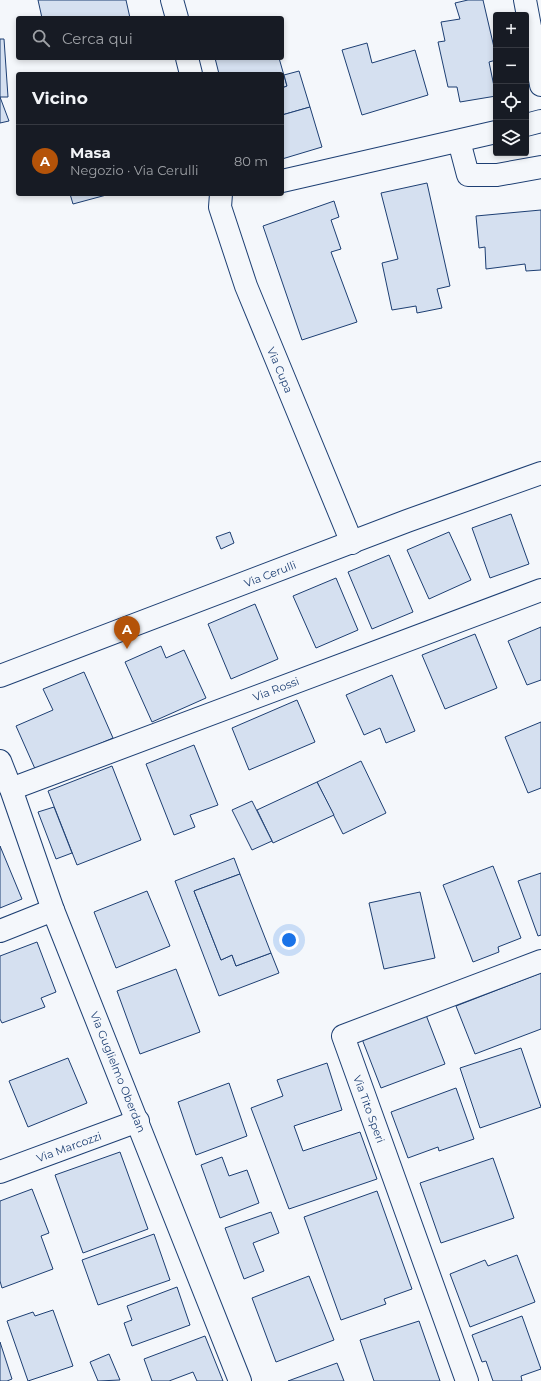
<!DOCTYPE html>
<html lang="it">
<head>
<meta charset="utf-8">
<style>
  body { margin:0; font-family:Montserrat,sans-serif; background:#242831; color:#f1f3f6 }
  .controls { position:absolute; right:12px; top:12px; display:grid; overflow:hidden; border-radius:4px; box-shadow:0 2px 6px #0003 }
  .controls button { width:36px; height:36px; display:grid; place-items:center; padding:0; border:0; border-bottom:1px solid #363941; background:#171b24; color:#f1f3f6; font:20px sans-serif }
  .you { position:absolute; left:289px; top:940px; width:14px; height:14px; margin:-10px; border:3px solid #fff; border-radius:50%; background:#1a73e8; box-shadow:0 0 0 6px #1a73e833 }
  .badge { display:grid; place-items:center; width:26px; height:26px; border-radius:50%; background:#b45309; color:#fff; font-size:13px; font-weight:700 }
  .pin { position:absolute; translate:-50% -33px; filter:drop-shadow(0 1px 2px #0008) }
  .pin::after { content:''; position:absolute; top:21px; width:14px; height:12px; background:inherit; clip-path:polygon(0 0,100% 0,50% 100%) }
  .list { margin:0; padding:0; list-style:none }
  h2 { display:flex; justify-content:space-between; align-items:center; height:52px; margin:0; padding:0 16px; font-size:17px }
  h2 small { font-size:13px; font-weight:400; color:#9ea1a6 }
  .list li { display:grid; grid-template-columns:26px 1fr auto; gap:12px; align-items:center; box-sizing:border-box; height:72px; padding:0 16px; border-top:1px solid #363941 }
  .list b { display:block; font-size:15px; white-space:nowrap }
  .list p { margin:0; font-size:13px; white-space:nowrap; color:#9ea1a6 }
  .list em { font-size:13px; font-style:normal; color:#9ea1a6 }
  .icon { flex:none; width:22px; height:22px; fill:none; stroke:currentColor; stroke-width:2; stroke-linecap:round; stroke-linejoin:round }
  .map { position:relative; flex:none; width:541px; height:1381px; overflow:hidden }
  .search { position:absolute; background:#171b24; box-shadow:0 2px 6px #0003; left:16px; top:16px; width:268px; height:44px; display:flex; align-items:center; gap:10px; box-sizing:border-box; padding:0 14px; border-radius:4px; color:#9ea1a6; font-size:15px }
  .panel { position:absolute; background:#171b24; box-shadow:0 2px 6px #0003; left:16px; top:72px; width:268px; height:124px; border-radius:4px }
  .map>svg:first-child { display:block }
  .building { fill:#d5e0f0; stroke:#1d3f73 }
  .lines { fill:none; stroke-linecap:round; stroke-linejoin:round }
  .minor-casing { stroke:#1d3f73; stroke-width:24 }
  .minor { stroke:#f4f7fb; stroke-width:22 }
  .labels { text-anchor:middle; dominant-baseline:central; stroke-width:3; stroke-linejoin:round; paint-order:stroke }
  .street-label { font-size:11px; fill:#1d3f73; stroke:#f4f7fb }
</style>
</head>
<body>
<div class="map">
<svg width="541" height="1381" viewBox="0 0 541 1381">
  <rect width="100%" height="100%" fill="#f4f7fb"/>
  <g class="building">
    <path d="M38 0H126L130 18H42Z"/>
    <path d="M468 0H483L496 56V60L489 62 496 96 460 102 457 87H448L438 42 445 41 441 22 460 19 455 3Z"/>
    <path d="M0 39H4L8 97H0L9 121 0 123Z"/>
    <path d="M367 43 372 63 415 50 428 95 362 115 342 50Z"/>
    <path d="M215 58H279L287 86 282 88V74H219Z"/>
    <path d="M299 71 310 107 282 115V88L287 86 284 75Z"/>
    <path d="M310 107 322 147 282 159V115Z"/>
    <path d="M427 183 450 286 437 289 442 308 417 313 416 306 392 310 382 263 398 259 381 193Z"/>
    <path d="M70 194H110L73 204Z"/>
    <path d="M334 201 339 217 331 220 341 249 331 252 357 322 302 340 263 226Z"/>
    <path d="M541 210V270L526 271 525 264 486 269 485 247 479 248 476 216Z"/>
    <path d="M511 514 529 564 490 578 472 528Z"/>
    <path d="M230 532 234 543 221 549 216 537Z"/>
    <path d="M449 532 471 580 429 599 407 550Z"/>
    <path d="M389 555 413 612 372 629 348 572Z"/>
    <path d="M336 578 358 630 316 648 293 596Z"/>
    <path d="M255 604 278 659 231 679 208 624Z"/>
    <path d="M541 627V680L527 685 508 641Z"/>
    <path d="M475 634 497 688 445 709 422 655Z"/>
    <path d="M161 646 166 658 184 650 206 698 152 722 125 662Z"/>
    <path d="M84 672 113 738 36 771 16 726 53 710 43 689Z"/>
    <path d="M392 675 415 731 386 743 380 728 364 735 346 695Z"/>
    <path d="M297 700 315 742 249 770 232 728Z"/>
    <path d="M541 722V788L528 793 505 737Z"/>
    <path d="M194 745 218 805 190 815 195 827 174 835 146 764Z"/>
    <path d="M361 761 386 813 343 834 317 782Z"/>
    <path d="M112 766 141 840 77 865 48 791Z"/>
    <path d="M317 782 334 815 273 843 257 810Z"/>
    <path d="M252 801 272 841 252 850 232 810Z"/>
    <path d="M54 807 72 853 56 859 38 812Z"/>
    <path d="M0 846 22 899 0 908Z"/>
    <path d="M234 858 240 874 194 891 221 960 232 955 236 966 271 953 279 973 219 996 175 881Z"/>
    <path d="M493 866 521 938 498 947 499 952 473 962 443 885Z"/>
    <path d="M541 873V935L538 936 518 881Z"/>
    <path d="M240 874 271 953 236 966 232 955 221 960 194 891Z"/>
    <path d="M147 891 170 946 116 968 94 912Z"/>
    <path d="M420 892 435 958 384 969 369 903Z"/>
    <path d="M37 942 56 992 41 998 45 1007 2 1023 0 1019V956Z"/>
    <path d="M176 969 200 1032 140 1054 117 991Z"/>
    <path d="M541 973V1029L475 1054 456 1006Z"/>
    <path d="M426 1015 445 1064 381 1088 362 1039Z"/>
    <path d="M521 1048 541 1107 480 1128 460 1068Z"/>
    <path d="M68 1058 87 1103 28 1127 9 1081Z"/>
    <path d="M327 1063 342 1110 294 1126 303 1151 360 1132 377 1179 289 1209 251 1108 283 1096 277 1080Z"/>
    <path d="M229 1083 247 1136 196 1155 178 1102Z"/>
    <path d="M456 1088 474 1139 439 1151 438 1147 408 1158 391 1112Z"/>
    <path d="M120 1152 148 1229 83 1253 55 1175Z"/>
    <path d="M222 1157 229 1176 247 1170 259 1203 220 1218 201 1165Z"/>
    <path d="M493 1158 514 1218 441 1243 420 1183Z"/>
    <path d="M32 1189 49 1233 41 1236 53 1269 2 1288 0 1281V1201Z"/>
    <path d="M377 1191 412 1289 384 1299 386 1304 341 1320 304 1217Z"/>
    <path d="M271 1212 279 1233 253 1243 264 1271 244 1279 225 1228Z"/>
    <path d="M154 1234 170 1280 98 1305 82 1260Z"/>
    <path d="M517 1255 535 1302 470 1327 450 1274 485 1260 488 1266Z"/>
    <path d="M309 1276 334 1340 276 1362 252 1298Z"/>
    <path d="M177 1287 190 1325 132 1346 124 1323 132 1320 127 1306Z"/>
    <path d="M53 1310 73 1366 28 1381 7 1321 33 1312 35 1316Z"/>
    <path d="M522 1316 541 1369 521 1376 522 1381H493L486 1361 482 1362 472 1335Z"/>
    <path d="M419 1321 440 1381H374L360 1340Z"/>
    <path d="M205 1336 223 1381H197L193 1372 169 1381H152L144 1359Z"/>
    <path d="M0 1342 12 1379 7 1381H0Z"/>
    <path d="M109 1354 120 1380 98 1381 90 1362Z"/>
    <path d="M337 1363 344 1381H288Z"/>
  </g>
  <g class="lines">
    <g class="minor-casing">
      <g id="minor">
        <path d="M172 0 177 18"/>
        <path d="M525 0 541 85"/>
        <path d="M187 58 191 74"/>
        <path d="M526 125 541 121"/>
        <path d="M459 141 468 175H497L541 167"/>
        <path d="M282 181 496 132"/>
        <path d="M221 194 220 207 246 286 352 543"/>
        <path d="M0 676 407 521 541 473"/>
        <path d="M0 761 11 789 53 910 240 1381"/>
        <path d="M11 789 541 590"/>
        <path d="M0 931 53 910"/>
        <path d="M0 1172 138 1121"/>
        <path d="M467 1381 343 1036 541 961"/>
      </g>
    </g>
    <use href="#minor" class="minor"/>
  </g>
  <g class="labels">
    <g class="street-label">
      <text transform="translate(280 370) rotate(67)">Via Cupa</text>
      <text transform="translate(270 574) rotate(-21)">Via Cerulli</text>
      <text transform="translate(276 689) rotate(-21)">Via Rossi</text>
      <text transform="translate(118 1072) rotate(68)">Via Guglielmo Oberdan</text>
      <text transform="translate(369 1109) rotate(70)">Via Tito Speri</text>
      <text transform="translate(69 1147) rotate(-20)">Via Marcozzi</text>
    </g>
  </g>
</svg>
<div class="controls">
<button>+</button>
<button>−</button>
<button><svg class="icon" aria-label="locate" viewBox="0 0 24 24"><circle cx="12" cy="12" r="6"/><path d="M12 2v4M12 18v4M2 12h4M18 12h4"/></svg></button>
<button><svg class="icon" aria-label="layers" viewBox="0 0 24 24"><path d="M12 4l9 5-9 5-9-5zM3 14l9 5 9-5"/></svg></button>
</div>
<div class="you"></div>
<div class="pin badge" style="left:127px;top:649px">A</div>
<div class="search"><svg class="icon" aria-label="search" viewBox="0 0 24 24"><circle cx="10" cy="10" r="6"/><path d="M15 15l6 6"/></svg>Cerca qui</div>
<section class="panel">
<h2>Vicino<small></small></h2>
<ul class="list">
<li><span class="badge">A</span><div><b>Masa</b><p>Negozio · Via Cerulli</p></div><em>80 m</em></li>
</ul>
</section>
</div>
</body>
</html>
